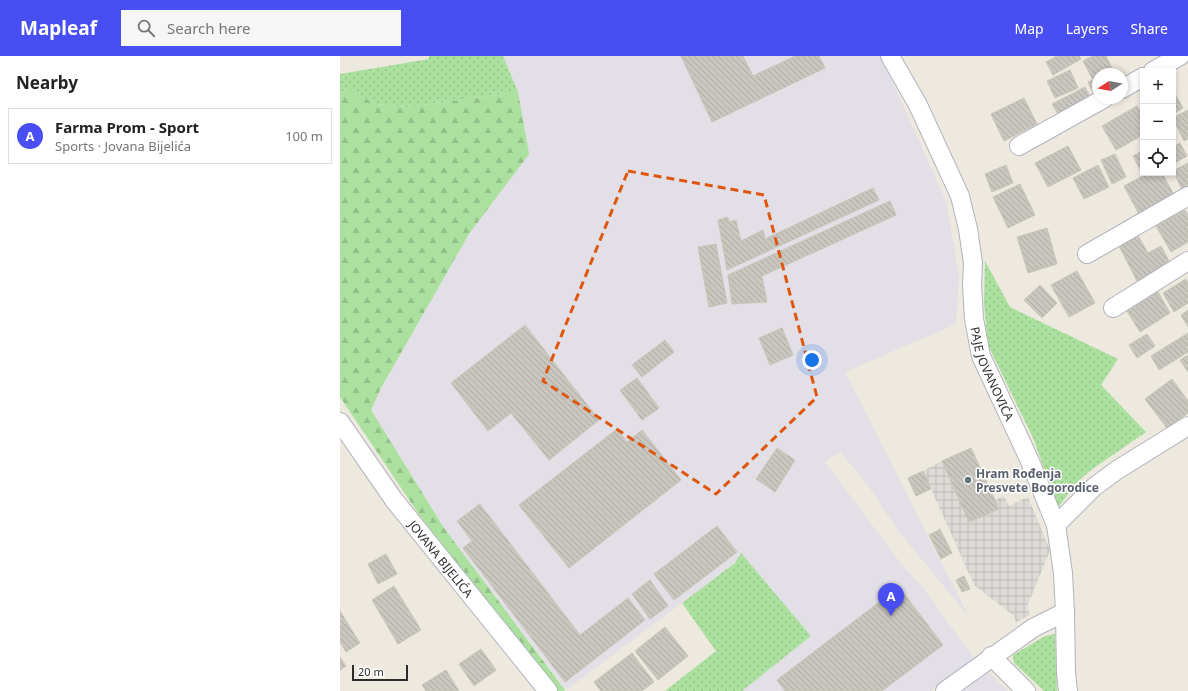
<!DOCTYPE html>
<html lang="en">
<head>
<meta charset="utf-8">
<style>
  body { margin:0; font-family:"Noto Sans",sans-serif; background:#f6f6f6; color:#222 }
  .controls { position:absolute; right:12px; top:12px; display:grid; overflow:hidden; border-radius:0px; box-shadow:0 2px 6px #0003 }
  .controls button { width:36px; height:36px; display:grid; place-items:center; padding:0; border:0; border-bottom:1px solid #e0e0e0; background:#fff; color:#222; font:20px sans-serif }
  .compass { position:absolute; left:752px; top:12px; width:36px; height:36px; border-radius:50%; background:#fff; box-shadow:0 2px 6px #0003; rotate:259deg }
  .scale { position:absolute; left:12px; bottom:10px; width:56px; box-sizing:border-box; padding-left:4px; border:2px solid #2c2c2c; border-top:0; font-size:11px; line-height:14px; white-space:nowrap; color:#2c2c2c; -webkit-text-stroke:3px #fff; paint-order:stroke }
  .you { position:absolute; left:472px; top:304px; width:14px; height:14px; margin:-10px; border:3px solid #fff; border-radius:50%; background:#1a73e8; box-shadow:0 0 0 6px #1a73e833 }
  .badge { display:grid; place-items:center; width:26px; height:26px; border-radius:50%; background:#484ef1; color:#fff; font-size:13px; font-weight:700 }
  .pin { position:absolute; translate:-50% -33px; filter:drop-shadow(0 1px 2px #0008) }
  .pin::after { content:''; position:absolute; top:21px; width:14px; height:12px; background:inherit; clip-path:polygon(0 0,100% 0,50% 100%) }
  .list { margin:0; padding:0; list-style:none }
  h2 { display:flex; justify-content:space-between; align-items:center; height:52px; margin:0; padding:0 16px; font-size:17px }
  h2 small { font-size:13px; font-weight:400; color:#767676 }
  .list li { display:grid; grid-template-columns:26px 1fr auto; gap:12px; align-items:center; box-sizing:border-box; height:56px; margin:0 8px 8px; padding:0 8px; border:1px solid #e0e0e0; border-radius:0px }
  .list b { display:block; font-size:15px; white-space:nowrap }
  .list p { margin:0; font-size:13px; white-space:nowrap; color:#767676 }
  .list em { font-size:13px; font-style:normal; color:#767676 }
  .icon { flex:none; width:22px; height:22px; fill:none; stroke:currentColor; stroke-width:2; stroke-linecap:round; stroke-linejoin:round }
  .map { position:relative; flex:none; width:848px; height:635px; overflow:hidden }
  header { display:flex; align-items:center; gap:24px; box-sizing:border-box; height:56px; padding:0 20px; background:#484ef1; color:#fff }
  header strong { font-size:19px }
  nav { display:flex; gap:22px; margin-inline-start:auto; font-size:14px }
  .search { width:280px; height:36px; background:#f6f6f6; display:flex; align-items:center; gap:10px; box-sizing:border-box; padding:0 14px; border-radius:0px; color:#767676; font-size:15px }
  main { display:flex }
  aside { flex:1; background:#fff }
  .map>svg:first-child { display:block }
  .industrial { fill:#e2dfe6 }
  .grass { fill:url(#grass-dots) }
  .forest { fill:url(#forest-firs) }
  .plaza { fill:url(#plaza-grid) }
  .building { fill:url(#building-back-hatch); stroke:#c8c5b8 }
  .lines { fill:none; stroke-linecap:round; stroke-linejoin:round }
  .minor-casing { stroke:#b2b3be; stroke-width:20 }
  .minor { stroke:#fff; stroke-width:18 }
  .marked { fill:none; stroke:#df570e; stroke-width:3; stroke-dasharray:8 5; stroke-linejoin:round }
  .worship-dot { fill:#6b7280; stroke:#fff; stroke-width:1.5 }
  .labels { text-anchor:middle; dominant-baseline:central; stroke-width:3; stroke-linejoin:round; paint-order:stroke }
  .street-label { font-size:12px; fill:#2c2c2c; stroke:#fff }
  .worship-label { font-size:12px; font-weight:bold; fill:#5b616d; stroke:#fff; text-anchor:start }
</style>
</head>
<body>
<header>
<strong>Mapleaf</strong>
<div class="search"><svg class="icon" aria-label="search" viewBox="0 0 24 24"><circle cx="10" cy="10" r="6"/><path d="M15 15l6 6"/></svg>Search here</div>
<nav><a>Map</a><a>Layers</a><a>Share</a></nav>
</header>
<main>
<aside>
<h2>Nearby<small></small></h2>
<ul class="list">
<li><span class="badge">A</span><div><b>Farma Prom - Sport</b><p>Sports · Jovana Bijelića</p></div><em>100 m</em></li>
</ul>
</aside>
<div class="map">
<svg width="848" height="635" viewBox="0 0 848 635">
  <defs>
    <pattern id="grass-dots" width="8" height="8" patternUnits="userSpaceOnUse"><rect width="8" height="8" fill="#abe09e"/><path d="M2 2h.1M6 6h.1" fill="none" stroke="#93c088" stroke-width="1.8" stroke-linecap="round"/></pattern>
    <pattern id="forest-firs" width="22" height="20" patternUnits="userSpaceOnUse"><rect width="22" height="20" fill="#abe09e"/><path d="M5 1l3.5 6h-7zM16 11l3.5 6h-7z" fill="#93c088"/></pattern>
    <pattern id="plaza-grid" width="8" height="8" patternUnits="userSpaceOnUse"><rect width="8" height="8" fill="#dddbd6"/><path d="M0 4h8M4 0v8" fill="none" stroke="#bebcb8"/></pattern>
    <pattern id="building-back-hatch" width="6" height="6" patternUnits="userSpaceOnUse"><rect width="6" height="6" fill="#c8c6be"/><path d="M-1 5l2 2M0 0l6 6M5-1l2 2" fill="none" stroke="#acaaa3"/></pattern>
  </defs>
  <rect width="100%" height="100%" fill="#ede9df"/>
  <g class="industrial">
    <path d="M163 0H541L606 145 619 220 616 268 505 316 629 561 556 472 527 428 500 396 485 406 562 509 580 528 634 602 591 635H402L471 580 401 497 395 507 226 634 104 472 31 354 41 332 129 178 152 147 178 36Z"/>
    <path d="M646 614 668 635H617Z"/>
  </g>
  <g class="grass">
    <path d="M89 0H163L178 36 67 51 36 48 9 34 0 36V18L89 3Z"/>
    <path d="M645 205 670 251 778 303 761 329 806 376 751 414 735 428 718 452 694 384 648 289 644 248Z"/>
    <path d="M401 497 471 580 402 635H325L376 595 342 547 395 507Z"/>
    <path d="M715 578 717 635H704L674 607 673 599 705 580Z"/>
  </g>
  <path class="forest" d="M9 34 36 48 67 51 178 36 189 98 129 178 41 332 31 354 104 472 225 634 224 635H217L80 460 0 341V36Z"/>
  <path class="plaza" d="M602 405 630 466 659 453 655 444 664 440 669 450 688 441 710 494 687 551 690 559 676 566 673 559 634 529 583 415Z"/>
  <g class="building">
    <path d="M341 0H403L413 20 455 0H479L485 12 372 66Z"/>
    <path d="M717 0H739L741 3 713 19 706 6Z"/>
    <path d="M753 0H766L775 18H758V40L755 41 748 26 753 24 743 5Z"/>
    <path d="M730 14 738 32 715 42 707 25Z"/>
    <path d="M745 31 751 43 719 60 712 48Z"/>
    <path d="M833 34 843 52 833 58Z"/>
    <path d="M684 42 697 68 664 85 651 58Z"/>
    <path d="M797 50 803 60V79L776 94 762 70Z"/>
    <path d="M848 54V83L844 85 833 62Z"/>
    <path d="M840 87 847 100 833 108V91Z"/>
    <path d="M728 90 741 114 708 131 695 107Z"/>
    <path d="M803 95V112L800 113 793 100Z"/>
    <path d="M775 98 786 121 772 128 761 104Z"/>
    <path d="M848 107V134L844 137 833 115Z"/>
    <path d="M666 109 673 127 652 136 645 118Z"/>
    <path d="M758 109 769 131 744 143 733 122Z"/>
    <path d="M808 117H822L834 139 799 158 784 130Z"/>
    <path d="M680 128 695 159 668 172 653 141Z"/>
    <path d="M533 132 539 144 387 214 378 164 388 161 389 166 396 164 401 185 423 174 425 183Z"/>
    <path d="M550 145 556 159 422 220 427 246 392 248 388 219Z"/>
    <path d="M845 154 848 159V186L831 196 816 170Z"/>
    <path d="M707 172 717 208 688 217 677 181Z"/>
    <path d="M796 176 808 197 821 190 830 207 797 225 777 186Z"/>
    <path d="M376 188 387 247 369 251 358 191Z"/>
    <path d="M737 215 755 247 729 261 711 229Z"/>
    <path d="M846 223 848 227V247L834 256 823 237Z"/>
    <path d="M700 229 717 247 702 262 684 244Z"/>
    <path d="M818 236 830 257 800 276 787 255Z"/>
    <path d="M848 254V271L841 259Z"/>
    <path d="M185 269 259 364 209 404 171 357 148 375 111 327Z"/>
    <path d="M442 272 453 299 430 309 419 282Z"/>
    <path d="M848 277V296L819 314 811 300Z"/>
    <path d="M807 278 815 290 797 302 789 289Z"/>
    <path d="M325 284 334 296 302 321 292 309Z"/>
    <path d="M848 299V316L840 304Z"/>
    <path d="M297 322 319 352 302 364 280 334Z"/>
    <path d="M832 323 848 345V357L827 372 805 343Z"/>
    <path d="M277 373 287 386 302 374 341 424 229 512 179 449Z"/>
    <path d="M437 392 455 404 435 436 416 423Z"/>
    <path d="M631 392 659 453 629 466 602 405Z"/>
    <path d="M583 415 591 433 576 440 568 422Z"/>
    <path d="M140 448 240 579 288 542 305 564 225 626 123 492 132 485 117 465Z"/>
    <path d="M377 470 397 496 334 544 314 518Z"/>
    <path d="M600 473 612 497 601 503 589 479Z"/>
    <path d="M46 498 57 518 38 528 28 508Z"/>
    <path d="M624 520 630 533 622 536 616 524Z"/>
    <path d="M310 524 328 550 310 563 292 538Z"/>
    <path d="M54 530 81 574 58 588 32 544Z"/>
    <path d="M559 531 603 589 542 635H445L437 624Z"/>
    <path d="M0 555 20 587 6 596 0 586Z"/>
    <path d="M325 571 348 600 318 624 295 595Z"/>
    <path d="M141 593 156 614 134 630 119 608Z"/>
    <path d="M292 597 314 626 302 635H261L254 626Z"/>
    <path d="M0 601 6 610 0 614Z"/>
    <path d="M106 614 119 635H86L82 629Z"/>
  </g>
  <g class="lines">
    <g class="minor-casing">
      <g id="minor">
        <path id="s1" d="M550 0 578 49 620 140 628 173 633 207 632 229 634 263 641 300 689 403 716 469 723 517 725 556 693 572 605 635"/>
        <path d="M813 15 840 0"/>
        <path d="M782 33 803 21"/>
        <path d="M679 90 765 42"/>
        <path d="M747 198 848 140"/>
        <path d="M773 252 848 205"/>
        <path id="s2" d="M0 366 54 444 208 635"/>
        <path d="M716 469 754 431 777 414 848 370"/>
        <path d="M725 556 726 617 728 635"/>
        <path d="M651 600 686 635"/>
      </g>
    </g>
    <use href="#minor" class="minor"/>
  </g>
  <path class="marked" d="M288 115 424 139 477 341 376 438 203 325Z"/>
  <circle class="worship-dot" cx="628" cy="424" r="4"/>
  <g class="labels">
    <g class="street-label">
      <text stroke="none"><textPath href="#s1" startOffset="339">PAJE JOVANOVIĆA</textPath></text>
      <text stroke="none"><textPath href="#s2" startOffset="170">JOVANA BIJELIĆA</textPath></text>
    </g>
    <g class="worship-label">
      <text x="636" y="417">Hram Rođenja<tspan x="636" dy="14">Presvete Bogorodice</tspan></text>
    </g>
  </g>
</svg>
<div class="controls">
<button>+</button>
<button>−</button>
<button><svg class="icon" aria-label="locate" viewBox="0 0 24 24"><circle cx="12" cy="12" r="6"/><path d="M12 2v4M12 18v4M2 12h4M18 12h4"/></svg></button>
</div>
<svg class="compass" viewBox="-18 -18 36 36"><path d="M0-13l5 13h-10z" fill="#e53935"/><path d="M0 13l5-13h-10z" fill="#767676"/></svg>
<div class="scale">20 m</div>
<div class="you"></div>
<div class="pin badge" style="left:551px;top:560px">A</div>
</div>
</main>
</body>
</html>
